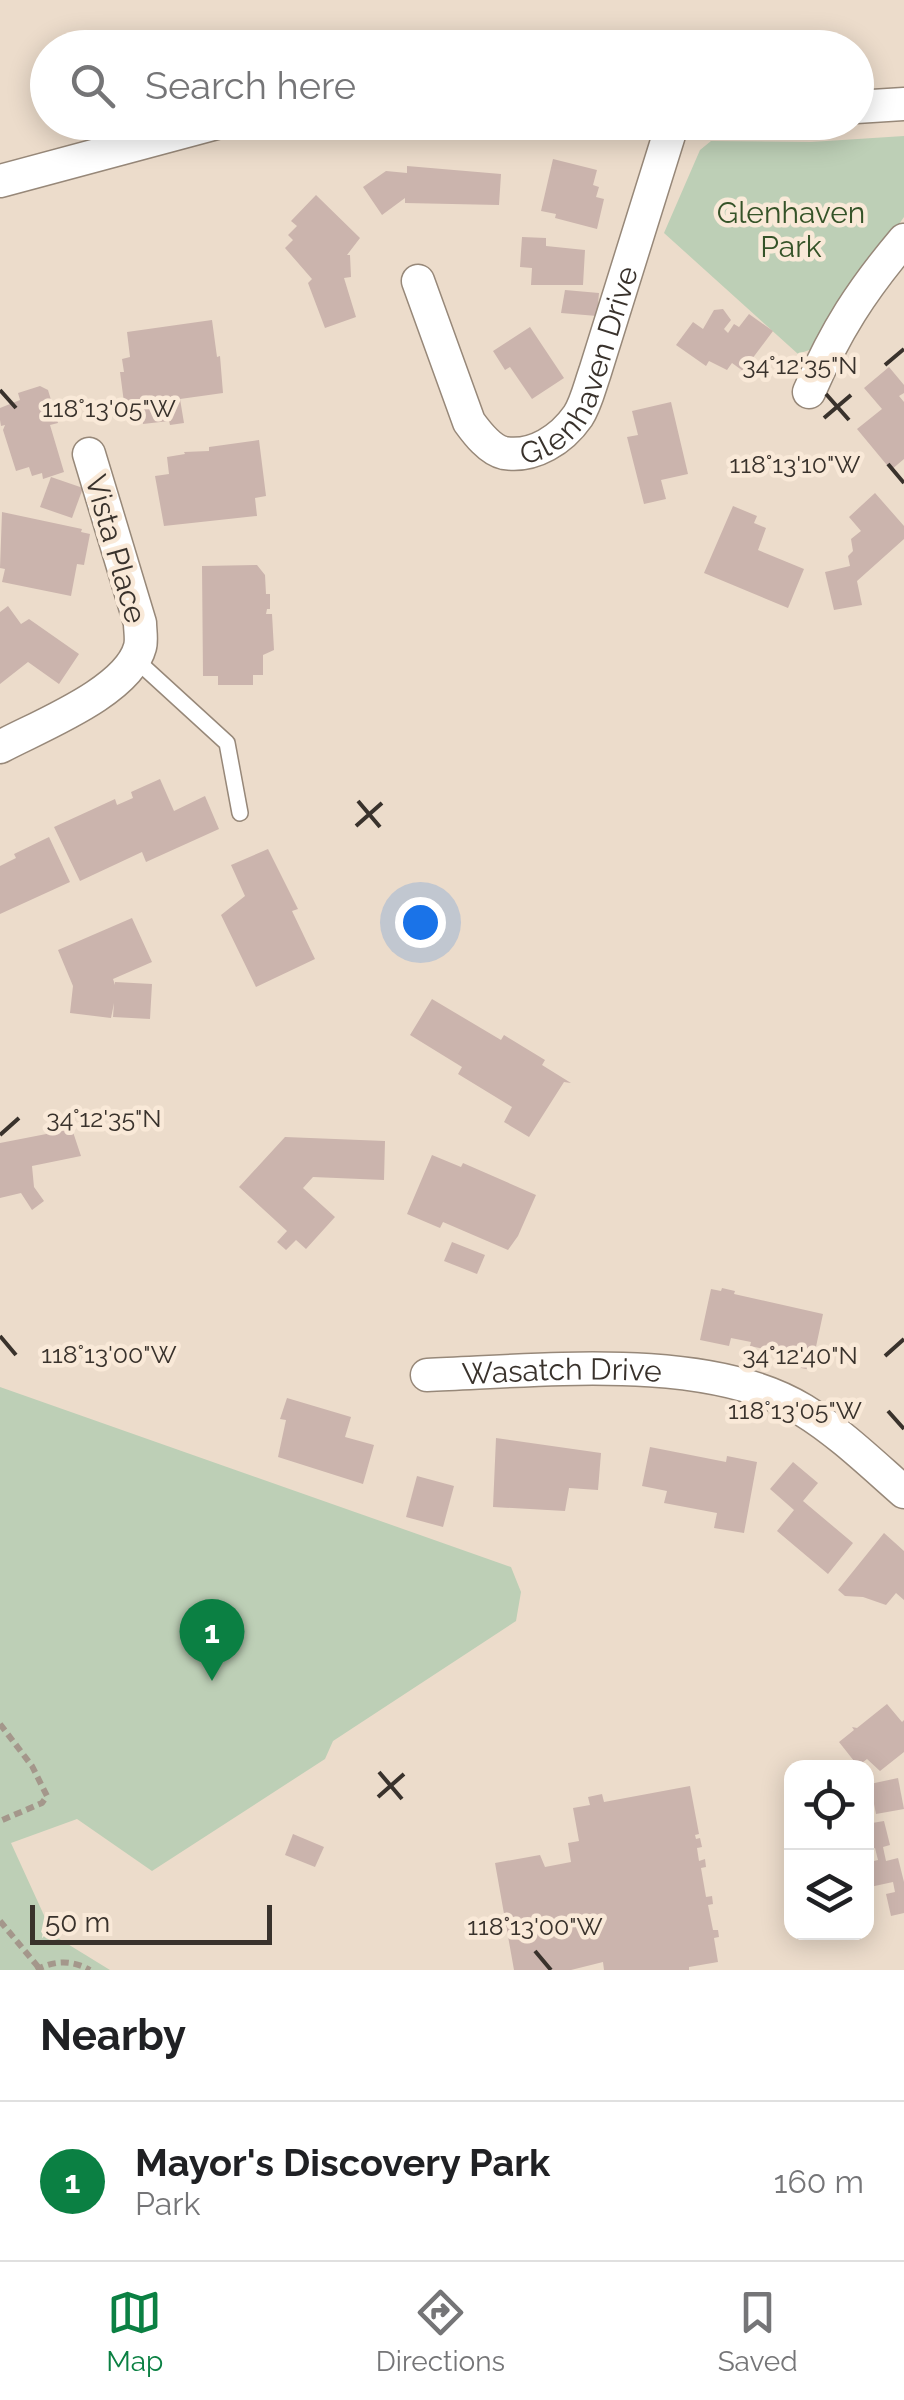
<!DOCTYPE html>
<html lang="en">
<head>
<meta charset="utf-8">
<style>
  body { margin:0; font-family:Raleway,sans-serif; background:#f6f6f6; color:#202124 }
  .controls { position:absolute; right:30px; bottom:30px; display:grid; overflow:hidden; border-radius:20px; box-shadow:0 5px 25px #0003 }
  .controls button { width:90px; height:90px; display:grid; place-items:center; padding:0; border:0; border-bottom:2px solid #e0e0e0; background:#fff; color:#202124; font:50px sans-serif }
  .scale { position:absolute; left:30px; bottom:25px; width:242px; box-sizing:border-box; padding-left:10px; border:5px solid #39322c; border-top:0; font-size:28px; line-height:35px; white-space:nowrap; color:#39322c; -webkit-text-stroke:8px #f9e9d8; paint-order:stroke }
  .you { position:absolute; left:420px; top:922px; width:35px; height:35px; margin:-25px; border:8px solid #fff; border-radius:50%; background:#1a73e8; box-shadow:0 0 0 15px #1a73e833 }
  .badge { display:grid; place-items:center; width:65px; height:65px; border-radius:50%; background:#0b8043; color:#fff; font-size:32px; font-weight:700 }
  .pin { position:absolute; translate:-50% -82px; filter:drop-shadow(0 2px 5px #0008) }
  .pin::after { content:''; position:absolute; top:52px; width:35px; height:30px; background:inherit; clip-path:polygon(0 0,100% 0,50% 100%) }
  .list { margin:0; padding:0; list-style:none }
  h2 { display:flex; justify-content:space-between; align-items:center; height:130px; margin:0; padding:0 40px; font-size:42px }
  h2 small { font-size:32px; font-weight:400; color:#757577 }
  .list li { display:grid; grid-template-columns:65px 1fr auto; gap:30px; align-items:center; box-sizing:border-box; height:160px; padding:0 40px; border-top:2px solid #e0e0e0 }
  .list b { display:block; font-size:38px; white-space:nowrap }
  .list p { margin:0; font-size:32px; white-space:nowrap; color:#757577 }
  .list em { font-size:32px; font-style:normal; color:#757577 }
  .icon { flex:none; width:55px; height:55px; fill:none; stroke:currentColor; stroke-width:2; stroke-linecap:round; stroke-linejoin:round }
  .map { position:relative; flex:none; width:904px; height:1970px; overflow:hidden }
  .search { position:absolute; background:#fff; box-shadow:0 5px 25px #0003; left:30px; right:30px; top:30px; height:110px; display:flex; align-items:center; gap:25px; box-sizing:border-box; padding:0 35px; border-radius:55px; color:#757577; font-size:38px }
  .sheet { height:290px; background:#fff }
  nav { display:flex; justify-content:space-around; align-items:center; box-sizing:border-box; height:140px; border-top:2px solid #e0e0e0; background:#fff; font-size:28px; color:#757577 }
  nav a { display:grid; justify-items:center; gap:5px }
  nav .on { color:#0b8043 }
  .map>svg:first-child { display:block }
  .green { fill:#bdcfb6 }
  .building { fill:#cbb4ad }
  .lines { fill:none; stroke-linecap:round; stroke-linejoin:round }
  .service-casing { stroke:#978879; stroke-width:18 }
  .minor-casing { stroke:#978879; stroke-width:35 }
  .path { stroke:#a4978b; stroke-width:6; stroke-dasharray:8 5; stroke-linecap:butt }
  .service { stroke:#fff; stroke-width:15 }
  .minor { stroke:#fff; stroke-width:32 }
  .ticks { fill:none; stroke:#39322c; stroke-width:4 }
  .labels { text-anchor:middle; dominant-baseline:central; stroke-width:9; stroke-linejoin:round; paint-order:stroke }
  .park-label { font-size:30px; fill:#355328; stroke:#f9e9d8 }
  .street-label { font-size:30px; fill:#39322c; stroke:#f9e9d8 }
  .ticks-label { font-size:25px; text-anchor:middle; fill:#39322c; stroke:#f9e9d8; stroke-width:9; stroke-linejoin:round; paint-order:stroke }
</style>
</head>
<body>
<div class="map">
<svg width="904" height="1970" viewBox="0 0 904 1970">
  <rect width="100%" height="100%" fill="#ecdccb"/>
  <g class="green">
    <path d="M904 136V217L812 349 798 354 664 233 700 150 711 141 811 142Z"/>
    <path d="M0 1387 511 1567 521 1592 516 1621 333 1741 325 1759 152 1871 77 1819 11 1843 53 1935 110 1970H0Z"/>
  </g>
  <g class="building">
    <path d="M553 159 597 170 593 185 599 187 596 197 604 199 597 229 555 218 556 214 541 211Z"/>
    <path d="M407 166 501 174 499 205 405 203V198L382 215 363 187 386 171 407 173Z"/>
    <path d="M316 195 360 238 347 255H350L351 277 344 278 356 317 325 328 308 283 312 279 285 248 293 240 288 235 297 226 291 221Z"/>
    <path d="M522 237 546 238V246L585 250 583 285H531L532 268 520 267Z"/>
    <path d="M565 290 599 293 597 316 561 313Z"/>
    <path d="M723 309 731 320 724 329 728 333 734 324 739 327 749 314 773 331 743 371 732 363 727 370 709 361 706 366 676 345 693 322 703 329 714 310Z"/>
    <path d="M212 320 217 357 220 356 223 393 180 399 184 423 170 425 169 421 143 424 141 408 125 410 120 372H124L122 359 130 357 127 332Z"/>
    <path d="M530 327 564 378 532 399 510 367 505 370 493 351Z"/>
    <path d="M889 367 904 385V393L899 396 904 402V459L891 470 857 429 882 409 864 388Z"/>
    <path d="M40 386 48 390 58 423 50 425 64 472 43 479 42 473 32 476 29 467 16 471 3 430 5 425 1 426 0 420V408L20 400 18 393Z"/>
    <path d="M671 402 688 474 661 480 666 499 644 504 627 437 638 435 632 411Z"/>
    <path d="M259 440 266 496 255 498 257 516 164 526 155 476 169 474 167 457 185 454 184 452 209 451V447Z"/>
    <path d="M51 477 83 488 72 518 40 507Z"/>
    <path d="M875 493 904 526V539L857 581 862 605 834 610 825 572 850 566 848 556 853 551 851 539 861 531 849 517Z"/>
    <path d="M733 506 757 516 754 523 766 528 758 550 804 569 788 608 704 573Z"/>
    <path d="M2 512 82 529 81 532 90 534 84 565 77 564 71 596 2 582 5 569 0 568Z"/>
    <path d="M257 565 265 575 266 594H270V609H267L266 614H272L274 650 263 655V675H253V685H218V676H203L202 566Z"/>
    <path d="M8 606 21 624 29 619 79 654 59 684 28 662 0 684V612Z"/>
    <path d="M160 779 174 811 205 796 219 829 146 862 142 852 80 881 54 827 115 799 117 805 133 798 131 792Z"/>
    <path d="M49 837 70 882 0 914V866L16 858 14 854Z"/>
    <path d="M268 849 298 909 292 911 315 959 256 987 221 915 245 896 231 865Z"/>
    <path d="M132 918 152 962 113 979 115 985V982L152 984 150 1019 113 1017 114 1003 111 1018 70 1013 73 986 58 950Z"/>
    <path d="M432 999 501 1040 504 1035 545 1060 542 1065 571 1083 564 1082 529 1137 504 1122 512 1107 458 1074 462 1067 410 1035Z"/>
    <path d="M72 1129 81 1156 32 1166 34 1187 44 1201 32 1210 21 1193 0 1198V1143Z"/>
    <path d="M285 1137 385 1141 384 1180 313 1177 303 1188 335 1217 306 1249 296 1240 286 1250 277 1242 287 1231 239 1187Z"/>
    <path d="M432 1155 461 1167 463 1163 536 1195 518 1236 508 1250 443 1222 440 1228 407 1214Z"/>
    <path d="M452 1242 485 1255 477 1274 444 1261Z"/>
    <path d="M722 1288 735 1291 734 1294 823 1314 811 1370 777 1363 780 1348 774 1347V1351L750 1346 751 1342 731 1338 729 1346 700 1340 711 1289 721 1291Z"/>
    <path d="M287 1398 351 1417 345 1437 374 1445 363 1484 278 1457 286 1420 280 1419Z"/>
    <path d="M496 1438 601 1453 598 1490 569 1488 565 1511 493 1507Z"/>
    <path d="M650 1447 726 1462 727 1456 757 1462 744 1533 714 1528 717 1513 664 1503 667 1491 642 1486Z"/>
    <path d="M793 1462 818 1483 803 1501 853 1543 828 1574 777 1531 794 1510 770 1489Z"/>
    <path d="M417 1476 454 1486 443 1527 406 1517Z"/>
    <path d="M884 1533 904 1551V1600L896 1593 886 1605 863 1597 845 1596 838 1590Z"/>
    <path d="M887 1704 902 1722 904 1720V1752L880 1771 867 1759 858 1766 839 1742 854 1730 852 1727 857 1728Z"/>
    <path d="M898 1778 904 1809 876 1814 870 1784Z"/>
    <path d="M690 1786 699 1834 695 1835 696 1839 700 1838 702 1847 697 1848 699 1861 705 1859 706 1867 701 1868 706 1897 712 1896 713 1904 708 1905 713 1930H718L719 1937 714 1938 718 1962 689 1967V1970H604L603 1962 571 1970H514L495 1863 540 1855 545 1867 571 1862 568 1843 579 1841 573 1808 590 1805 588 1797 602 1794 604 1802Z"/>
    <path d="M884 1821 890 1845 883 1847 886 1861 898 1858 904 1882V1913L891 1916 886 1894 895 1892 893 1882 870 1887 866 1871V1863L878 1860 875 1848 872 1849 866 1824Z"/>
    <path d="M293 1834 324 1847 315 1867 285 1855Z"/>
  </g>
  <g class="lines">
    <g class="service-casing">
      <path id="service" d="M134 658 227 743 240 813"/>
    </g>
    <g class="minor-casing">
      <g id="minor">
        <path d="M856 107 904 104"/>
        <path d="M0 181 220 122"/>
        <path id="s1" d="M418 281 469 422C477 433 490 450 504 453 534 458 562 439 578 416 586 404 590 386 595 372L673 122"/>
        <path d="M809 392C836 330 861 291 904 240"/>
        <path d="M0 747C39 726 128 692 140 647 142 640 140 630 140 623L89 454"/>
        <path id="s2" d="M427 1375C537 1371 707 1351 803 1410 839 1432 872 1464 904 1492"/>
      </g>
    </g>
    <g class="path">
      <path d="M0 1724 32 1766 47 1796 42 1803 0 1821"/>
      <path d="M0 1921 39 1968"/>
      <path d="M36 1970C55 1960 72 1960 90 1970"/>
    </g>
    <use href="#service" class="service"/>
    <use href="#minor" class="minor"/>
  </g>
  <path class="ticks" d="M885 365 904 349M0 390 16 408M826 394 849 420M824 418 851 395M888 464 904 483M358 801 380 827M356 826 382 803M0 1135 19 1118M0 1336 16 1355M885 1356 904 1339M888 1411 904 1429M379 1772 402 1799M378 1797 404 1774M535 1951 551 1970"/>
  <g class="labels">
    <g class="park-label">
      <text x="791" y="212">Glenhaven<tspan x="791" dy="34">Park</tspan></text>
    </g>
    <g class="street-label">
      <text stroke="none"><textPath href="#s1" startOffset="328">Glenhaven Drive</textPath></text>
      <text transform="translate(116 549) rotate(74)">Vista Place</text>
      <text stroke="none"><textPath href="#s2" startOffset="135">Wasatch Drive</textPath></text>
    </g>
  </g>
  <g class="ticks-label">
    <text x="800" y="374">34°12'35"N</text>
    <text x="109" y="417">118°13'05"W</text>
    <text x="795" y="473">118°13'10"W</text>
    <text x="104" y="1127">34°12'35"N</text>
    <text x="109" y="1363">118°13'00"W</text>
    <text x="800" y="1364">34°12'40"N</text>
    <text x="795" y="1419">118°13'05"W</text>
    <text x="535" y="1935">118°13'00"W</text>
  </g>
</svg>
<div class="controls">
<button><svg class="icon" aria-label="locate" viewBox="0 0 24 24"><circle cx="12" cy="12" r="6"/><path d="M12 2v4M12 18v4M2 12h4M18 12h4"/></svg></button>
<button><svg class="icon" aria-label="layers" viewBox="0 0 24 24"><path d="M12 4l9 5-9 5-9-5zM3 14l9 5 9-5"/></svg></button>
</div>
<div class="scale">50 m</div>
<div class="you"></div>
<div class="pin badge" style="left:212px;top:1681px">1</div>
<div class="search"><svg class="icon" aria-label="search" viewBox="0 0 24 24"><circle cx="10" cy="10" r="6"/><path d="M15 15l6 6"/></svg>Search here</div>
</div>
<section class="sheet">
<h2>Nearby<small></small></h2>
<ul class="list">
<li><span class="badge">1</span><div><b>Mayor's Discovery Park</b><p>Park</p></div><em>160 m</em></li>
</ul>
</section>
<nav>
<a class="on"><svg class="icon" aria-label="map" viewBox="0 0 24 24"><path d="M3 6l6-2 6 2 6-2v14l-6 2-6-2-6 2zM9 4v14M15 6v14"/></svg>Map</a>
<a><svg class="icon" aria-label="directions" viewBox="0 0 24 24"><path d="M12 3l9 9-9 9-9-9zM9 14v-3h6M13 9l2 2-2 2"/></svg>Directions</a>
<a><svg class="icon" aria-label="saved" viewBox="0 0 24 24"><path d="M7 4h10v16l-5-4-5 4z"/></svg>Saved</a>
</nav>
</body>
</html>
